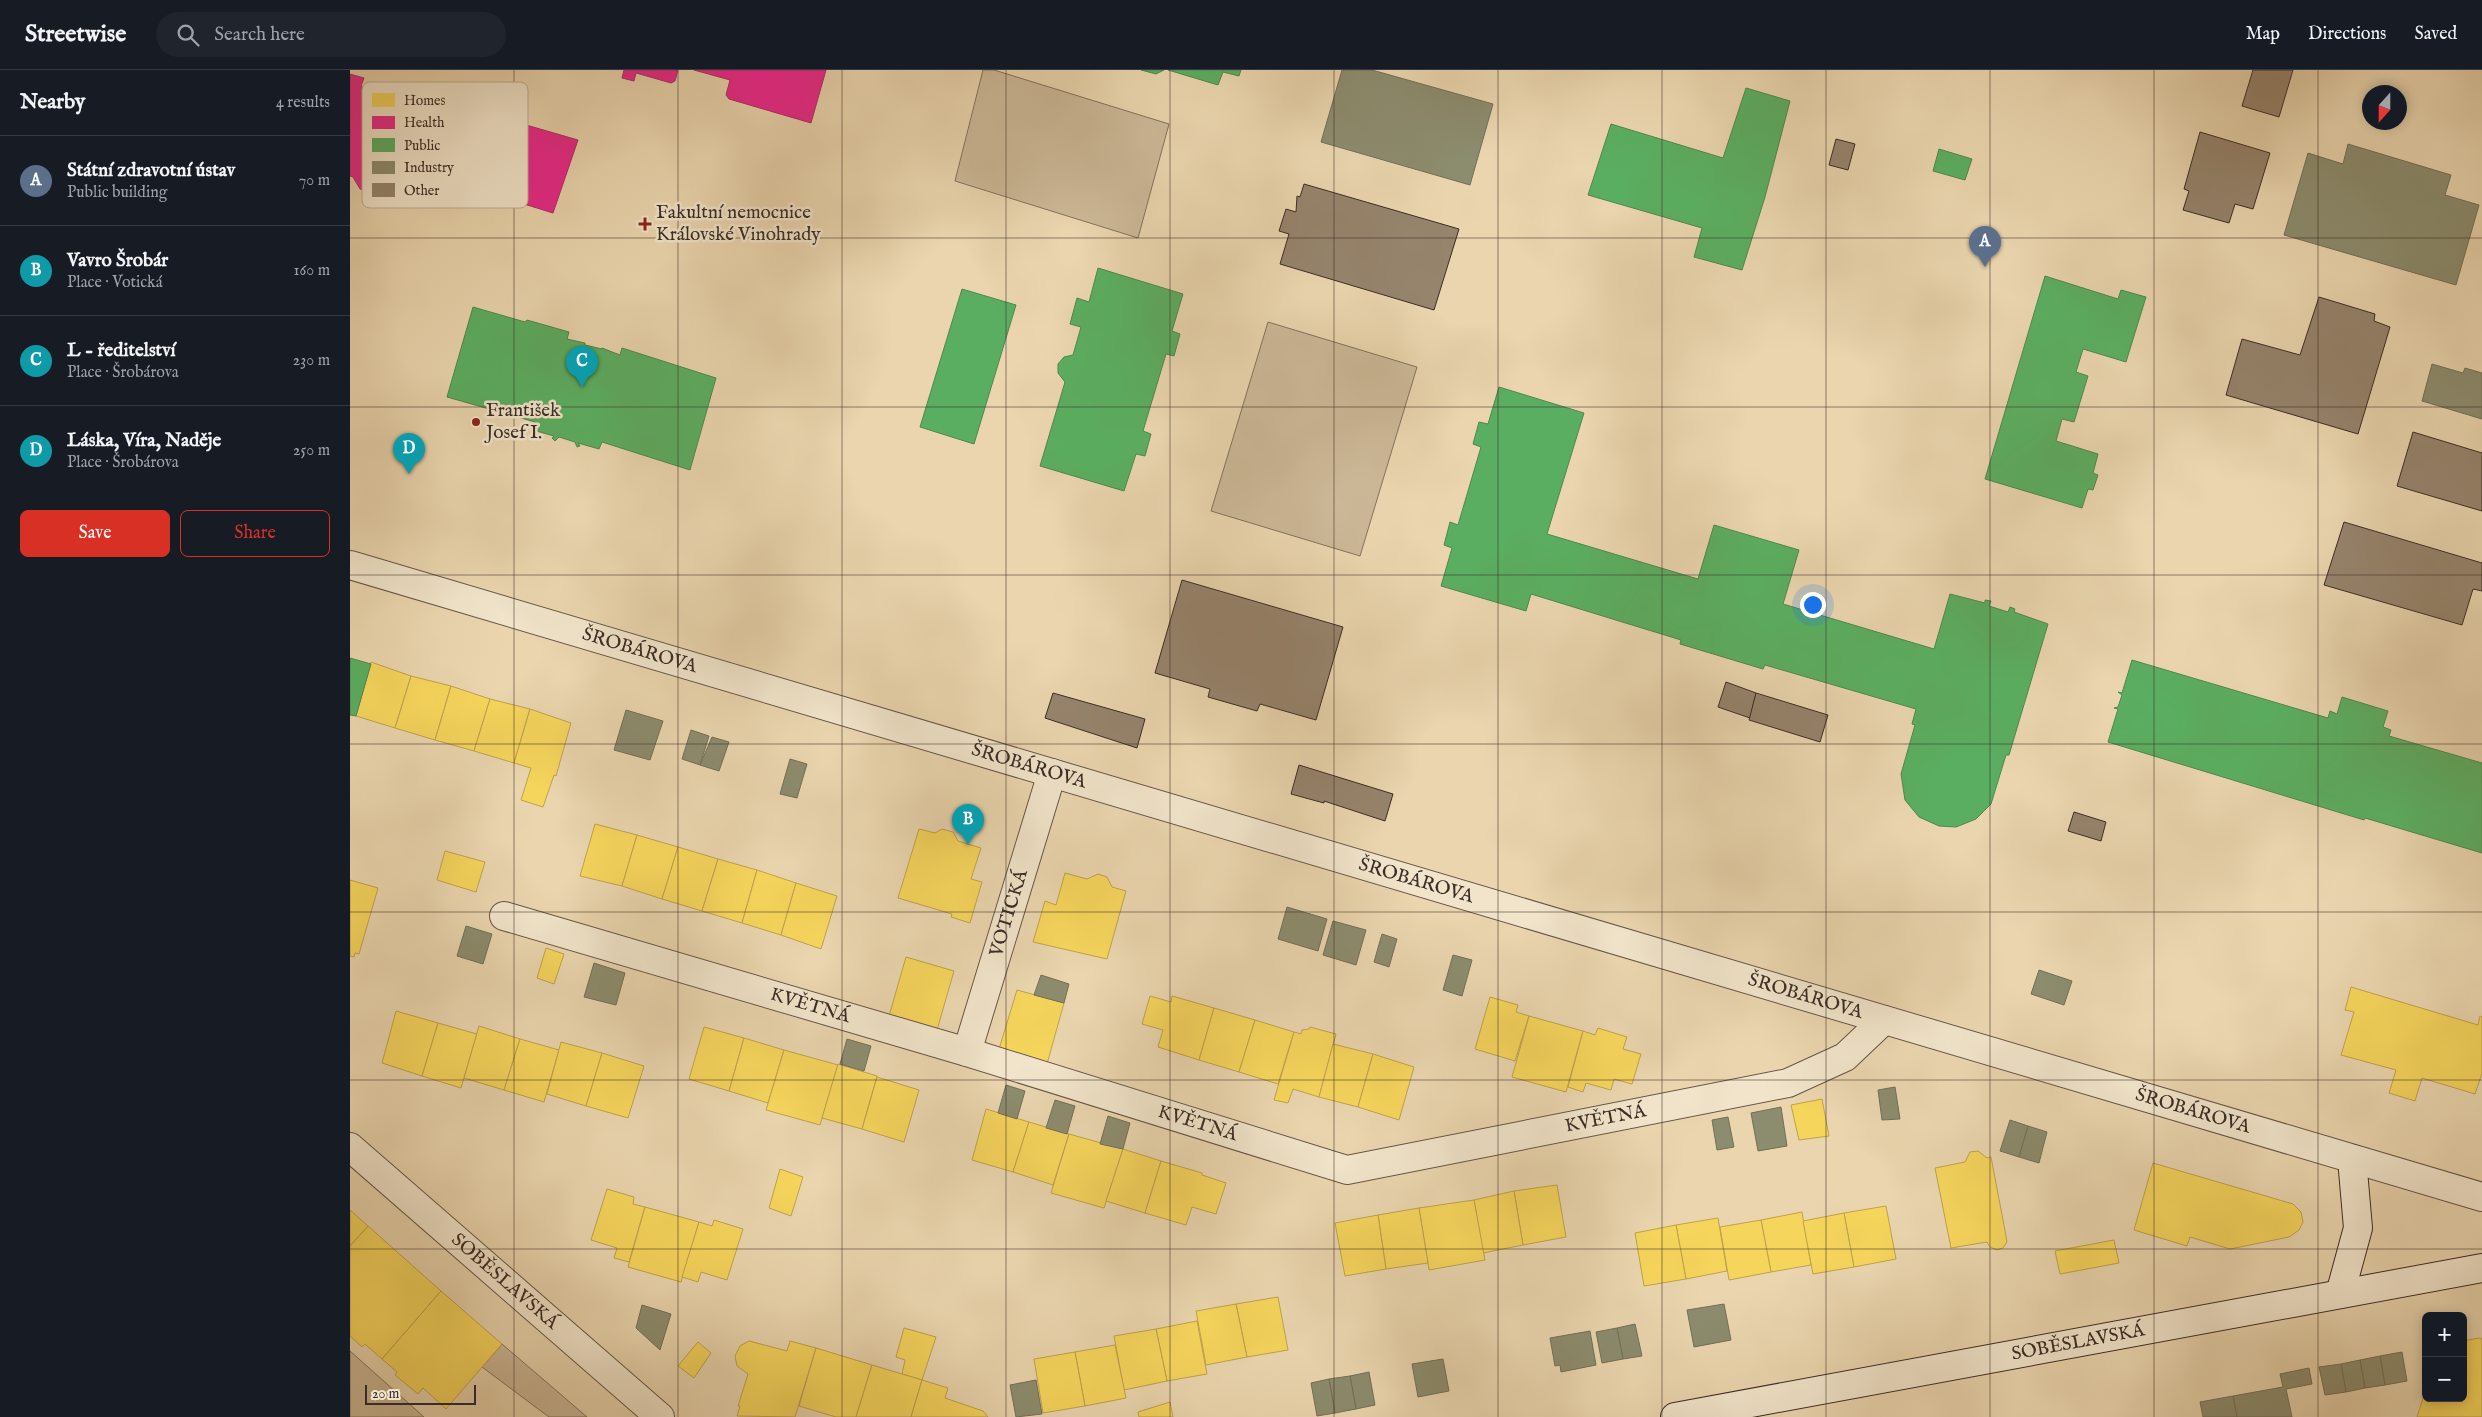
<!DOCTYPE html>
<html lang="en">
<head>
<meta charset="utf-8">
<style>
  body { margin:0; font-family:"IM FELL English",serif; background:#20242c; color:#f1f3f6 }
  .controls { position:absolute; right:15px; bottom:15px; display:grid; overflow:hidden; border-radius:8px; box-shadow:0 2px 12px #0003 }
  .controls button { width:45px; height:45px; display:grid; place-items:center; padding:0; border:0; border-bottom:1px solid #363941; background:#171b24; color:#f1f3f6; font:25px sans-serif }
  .compass { position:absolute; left:2012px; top:15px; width:45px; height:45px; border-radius:50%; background:#171b24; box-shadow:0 2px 12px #0003; rotate:201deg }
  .scale { position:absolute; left:15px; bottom:12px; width:111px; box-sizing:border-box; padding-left:5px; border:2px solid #3a2c26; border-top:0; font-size:14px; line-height:18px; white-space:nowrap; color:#3a2c26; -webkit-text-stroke:4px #f1e4ca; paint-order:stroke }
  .you { position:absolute; left:1462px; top:534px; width:18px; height:18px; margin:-12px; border:4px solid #fff; border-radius:50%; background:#1a73e8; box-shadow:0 0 0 8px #1a73e833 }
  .badge { display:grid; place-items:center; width:32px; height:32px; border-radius:50%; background:#d93025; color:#fff; font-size:16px; font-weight:700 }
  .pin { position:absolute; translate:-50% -41px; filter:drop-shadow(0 1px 2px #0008) }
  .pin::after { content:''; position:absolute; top:26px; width:18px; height:15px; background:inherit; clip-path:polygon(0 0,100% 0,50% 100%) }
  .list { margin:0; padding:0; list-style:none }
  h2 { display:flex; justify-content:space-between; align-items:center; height:65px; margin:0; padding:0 20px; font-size:21px }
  h2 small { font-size:16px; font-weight:400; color:#9ea1a6 }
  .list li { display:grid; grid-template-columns:32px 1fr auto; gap:15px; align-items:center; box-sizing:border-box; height:90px; padding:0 20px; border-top:1px solid #363941 }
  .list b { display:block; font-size:19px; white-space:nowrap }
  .list p { margin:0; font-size:16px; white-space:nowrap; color:#9ea1a6 }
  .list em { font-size:16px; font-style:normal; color:#9ea1a6 }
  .actions { display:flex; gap:10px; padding:15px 20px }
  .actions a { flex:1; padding:11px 0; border:1px solid #d93025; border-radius:8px; text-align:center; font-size:18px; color:#d93025 }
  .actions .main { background:#d93025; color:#fff }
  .icon { flex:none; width:28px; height:28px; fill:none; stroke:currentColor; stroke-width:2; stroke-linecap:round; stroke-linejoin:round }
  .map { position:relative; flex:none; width:2132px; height:1347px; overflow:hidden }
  header { display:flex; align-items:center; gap:30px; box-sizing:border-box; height:70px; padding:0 25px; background:#171b24; border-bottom:1px solid #363941 }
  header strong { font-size:24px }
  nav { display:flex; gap:28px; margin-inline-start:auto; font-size:18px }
  .search { width:350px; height:45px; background:#20242c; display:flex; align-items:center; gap:12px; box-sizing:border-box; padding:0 18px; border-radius:28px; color:#9ea1a6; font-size:19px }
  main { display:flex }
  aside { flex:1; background:#171b24 }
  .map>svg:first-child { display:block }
  .green { fill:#ccb897; stroke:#83725e }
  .homes { fill:#f6d55c; stroke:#bea24c }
  .health { fill:#e7298a; stroke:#b32a6c }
  .public { fill:#5aae61; stroke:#50874f }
  .industry { fill:#8c8c6e; stroke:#736f58 }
  .building { fill:#96846d; stroke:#3a2c26 }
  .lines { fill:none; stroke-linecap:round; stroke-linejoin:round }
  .street-casing { stroke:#665648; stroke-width:30 }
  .secondary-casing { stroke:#3a2c26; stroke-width:30 }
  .street { stroke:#f1e4ca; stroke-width:28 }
  .secondary { stroke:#f1e4ca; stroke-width:28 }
  .grid { fill:none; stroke:#3a2c26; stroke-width:1; stroke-opacity:0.55 }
  .poi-dot { fill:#8f2418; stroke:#f1e4ca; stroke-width:2 }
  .labels { text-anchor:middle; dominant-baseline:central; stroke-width:5; stroke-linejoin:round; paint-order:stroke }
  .poi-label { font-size:19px; fill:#3a2c26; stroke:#f1e4ca; text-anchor:start }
  .street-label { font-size:19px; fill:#3a2c26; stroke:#f1e4ca }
  .key { fill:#f1e4ca; stroke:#baad99; stroke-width:1 }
  .key-label { font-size:14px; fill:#3a2c26 }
</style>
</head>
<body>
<header>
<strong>Streetwise</strong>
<div class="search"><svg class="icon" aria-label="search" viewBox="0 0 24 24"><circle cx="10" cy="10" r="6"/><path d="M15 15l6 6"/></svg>Search here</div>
<nav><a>Map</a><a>Directions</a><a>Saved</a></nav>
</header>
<main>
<aside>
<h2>Nearby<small>4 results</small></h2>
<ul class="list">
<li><span class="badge" style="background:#5c6f8a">A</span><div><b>Státní zdravotní ústav</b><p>Public building</p></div><em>70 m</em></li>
<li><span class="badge" style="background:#0f9aa8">B</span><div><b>Vavro Šrobár</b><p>Place · Votická</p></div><em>160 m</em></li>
<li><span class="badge" style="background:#0f9aa8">C</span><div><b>L - ředitelství</b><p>Place · Šrobárova</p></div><em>230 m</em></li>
<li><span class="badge" style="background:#0f9aa8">D</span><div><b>Láska, Víra, Naděje</b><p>Place · Šrobárova</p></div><em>250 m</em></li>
</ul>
<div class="actions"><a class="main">Save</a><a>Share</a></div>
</aside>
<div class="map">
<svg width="2132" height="1347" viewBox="0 0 2132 1347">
  <rect width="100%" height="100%" fill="#ead5ae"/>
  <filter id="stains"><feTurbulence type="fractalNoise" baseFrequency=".004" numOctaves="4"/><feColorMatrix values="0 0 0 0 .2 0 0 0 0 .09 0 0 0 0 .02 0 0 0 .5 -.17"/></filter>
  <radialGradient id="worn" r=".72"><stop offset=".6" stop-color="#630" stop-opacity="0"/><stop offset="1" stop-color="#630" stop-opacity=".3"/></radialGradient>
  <g class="green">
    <path d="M633 0H644L819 54 788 168 605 111Z"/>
    <path d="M918 252 1067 297 1010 486 861 441Z"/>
    <path d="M152 1274 237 1347H199L132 1297Z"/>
    <path d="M0 1281 74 1347H0Z"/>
  </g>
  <g class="homes">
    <path d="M21 592 61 606 45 658 6 646Z"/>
    <path d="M61 606 101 616 85 670 45 658Z"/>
    <path d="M101 616 140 629 124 681 85 670Z"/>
    <path d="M140 629 180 639 164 693 124 681Z"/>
    <path d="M180 639 221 653 206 706 204 705 193 737 171 730 181 698 164 693Z"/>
    <path d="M245 754 287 765 272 816 230 806Z"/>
    <path d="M569 759 585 763 592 759 603 762 608 771 631 778 621 809 632 812 620 853 601 847 602 844 548 828Z"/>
    <path d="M287 765 328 777 312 829 272 816Z"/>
    <path d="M328 777 368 789 352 841 312 829Z"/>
    <path d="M95 781 135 792 126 822 87 810Z"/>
    <path d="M368 789 407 800 392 853 352 841Z"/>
    <path d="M407 800 446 813 431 865 392 853Z"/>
    <path d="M715 803 737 809 748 804 757 807 762 817 776 821 757 889 683 872 695 831 706 835Z"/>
    <path d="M0 810 28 818 9 884 5 883 4 887 0 886Z"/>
    <path d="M446 813 487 826 471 879 431 865Z"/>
    <path d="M196 878 214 884 204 914 187 908Z"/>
    <path d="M556 887 604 901 587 960 539 946Z"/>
    <path d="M2001 917 2128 955 2130 946 2132 947V1003L2125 1024 2072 1008 2065 1031 2039 1023 2046 1000 1991 985 2004 942 1995 940Z"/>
    <path d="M667 920 714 933 697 994 649 979Z"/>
    <path d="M800 926 821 932 822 926 864 938 849 990 808 977 813 960 792 954Z"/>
    <path d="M1140 927 1168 935 1166 942 1179 946 1165 991 1125 979Z"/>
    <path d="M864 938 905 950 889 1002 849 990Z"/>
    <path d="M46 941 88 953 72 1006 32 993Z"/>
    <path d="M1179 946 1233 961 1216 1022 1162 1007Z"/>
    <path d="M905 950 944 962 928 1014 889 1002Z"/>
    <path d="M88 953 127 964 111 1018 72 1006Z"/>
    <path d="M129 956 170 969 154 1020 114 1008Z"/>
    <path d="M354 957 394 968 379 1021 339 1009Z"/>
    <path d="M960 957 986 964 969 1027 943 1019 938 1033 924 1030 944 962 951 964 952 960 959 959Z"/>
    <path d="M1248 958 1277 967 1273 979 1291 984 1282 1014 1264 1009 1261 1020 1236 1013 1233 1022 1218 1017 1233 961 1245 965Z"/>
    <path d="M394 968 434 980 418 1033 379 1021Z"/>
    <path d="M170 969 209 980 194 1032 154 1020Z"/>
    <path d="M211 972 252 983 236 1036 197 1024Z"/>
    <path d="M983 974 1023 984 1008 1037 969 1027Z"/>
    <path d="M434 980 488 995 470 1055 416 1040Z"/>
    <path d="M252 983 294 996 278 1048 236 1036Z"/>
    <path d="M1023 984 1064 997 1049 1050 1008 1037Z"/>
    <path d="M488 994 527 1006 512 1059 472 1048Z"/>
    <path d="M527 1007 569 1020 554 1072 512 1059Z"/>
    <path d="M1472 1029 1479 1066 1449 1070 1441 1035Z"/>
    <path d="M636 1039 679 1052 663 1102 622 1090Z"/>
    <path d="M679 1052 719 1064 703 1115 663 1102Z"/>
    <path d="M719 1064 773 1079 754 1138 701 1123Z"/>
    <path d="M773 1079 811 1091 795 1143 756 1131Z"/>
    <path d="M1628 1081 1637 1088 1641 1087 1653 1150 1657 1172 1653 1178 1647 1180 1640 1177 1637 1172 1601 1178 1585 1098 1615 1092 1620 1082Z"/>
    <path d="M811 1091 852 1103V1105L876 1113 866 1144 842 1137 836 1155 795 1143Z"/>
    <path d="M1803 1093 1943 1134 1951 1142 1953 1152 1949 1160 1939 1167 1880 1179 1840 1167 1837 1176 1784 1160Z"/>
    <path d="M430 1099 453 1107 441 1146 419 1138Z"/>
    <path d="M1207 1115 1216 1167 1173 1175 1164 1121Z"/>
    <path d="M257 1119 284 1127 283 1134 295 1137 279 1192 264 1188 267 1178 241 1170Z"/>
    <path d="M1164 1121 1173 1175 1133 1183 1124 1130Z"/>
    <path d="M1124 1130 1135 1190 1079 1200 1069 1138Z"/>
    <path d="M1536 1136 1546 1189 1504 1197 1494 1143Z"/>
    <path d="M295 1137 349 1152 331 1212 278 1197Z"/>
    <path d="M1069 1138 1078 1193 1036 1199 1028 1145Z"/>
    <path d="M0 1140 18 1156 0 1176Z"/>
    <path d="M1452 1142 1461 1195 1421 1202 1411 1150Z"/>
    <path d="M1494 1143 1504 1197 1463 1204 1453 1151Z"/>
    <path d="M1028 1145 1036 1199 995 1206 985 1153Z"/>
    <path d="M1368 1148 1377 1201 1336 1209 1326 1155Z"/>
    <path d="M364 1150 393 1159 377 1210 351 1202 348 1212 332 1207 349 1152 362 1156Z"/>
    <path d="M1411 1150 1421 1202 1379 1210 1370 1157Z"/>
    <path d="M1326 1155 1336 1209 1294 1216 1285 1163Z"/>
    <path d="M18 1156 91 1221 32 1289 15 1274 12 1277 0 1266V1176Z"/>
    <path d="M1764 1170 1769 1193 1710 1204 1705 1181Z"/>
    <path d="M91 1221 152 1274 96 1339 73 1318 68 1324 45 1305 47 1302 32 1289Z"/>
    <path d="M928 1227 938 1280 897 1287 886 1234Z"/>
    <path d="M886 1234 897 1287 856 1295 846 1241Z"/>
    <path d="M847 1251 857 1304 817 1311 806 1259Z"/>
    <path d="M554 1258 586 1267 572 1310 552 1304 555 1290 546 1287Z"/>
    <path d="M806 1259 817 1311 774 1320 764 1266Z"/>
    <path d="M2129 1268 2132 1269V1347H2067L2076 1319V1328H2113V1271Z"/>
    <path d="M399 1271 437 1281 440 1271 466 1278 445 1347 387 1346 390 1336H388L398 1304 387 1296 385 1286 390 1276Z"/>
    <path d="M348 1272 361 1283 344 1308 328 1296Z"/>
    <path d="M765 1275 776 1328 735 1336 725 1282Z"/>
    <path d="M466 1278 522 1295 506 1347H486L449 1336Z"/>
    <path d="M725 1282 735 1336 693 1343 684 1289Z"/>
    <path d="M522 1295 572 1310 561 1347H506Z"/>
    <path d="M572 1310 598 1318 595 1328 633 1341 638 1347H561Z"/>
    <path d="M820 1332 823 1347H789L788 1342Z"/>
  </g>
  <g class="health">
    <path d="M274 0H328L325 11 321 13 286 3 284 11 272 8Z"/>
    <path d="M344 0H476L461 53 379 29 376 25 380 10Z"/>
    <path d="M0 4 14 8 11 16 80 37 83 28 228 70 203 143 106 113 101 130 96 134 37 116 24 123 10 119 3 107 0 106Z"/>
  </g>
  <g class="public">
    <path d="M791 0H814L806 4Z"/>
    <path d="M818 0H891L889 6 873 2 868 15Z"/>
    <path d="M1396 18 1440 31 1415 127 1392 200 1344 187 1352 158 1238 125 1261 54 1373 88Z"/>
    <path d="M1589 79 1622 89 1615 110 1583 101Z"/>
    <path d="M748 198 833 224 822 261 830 264 824 286 816 284 793 361 801 364 795 386 786 384 774 421 690 396 715 312 708 303V294L714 287 723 285 731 257 720 254 727 228 739 232Z"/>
    <path d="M1695 206 1768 229 1771 220 1796 227 1776 292 1733 279 1726 302 1738 306 1724 352 1712 349 1706 371 1748 384 1743 403 1748 405 1743 420 1738 419 1732 438 1635 409Z"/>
    <path d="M612 219 666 235 624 374 570 357Z"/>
    <path d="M123 237 175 252 177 250 219 262 217 269 235 273V275L252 279V278L270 285 272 278 366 308 340 400 252 372 249 379 228 373 230 376 227 377 225 372 209 367 205 371 202 368 204 366 183 360 185 352 97 327Z"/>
    <path d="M1149 317 1234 343 1197 464 1348 509 1364 455 1449 480 1433 534 1584 579 1600 524 1635 533V530L1641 531 1639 536 1658 542 1660 537 1665 539 1664 542 1698 554 1659 685H1656L1641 734 1626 749 1606 757 1589 756 1569 747 1555 730 1551 704 1565 655 1562 654 1566 639 1415 595 1413 599 1330 574 1331 570 1181 524 1176 541 1091 516 1102 478 1094 475 1100 452 1108 455 1131 377 1123 374 1129 352 1138 354Z"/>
    <path d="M0 588 21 594 6 646 0 645Z"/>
    <path d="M1782 590 1978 648 1980 641 1987 644 1992 627 2038 641 2033 657 2041 660 2039 666 2132 693V783L2015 748 2014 750 1758 672 1768 639 1764 638 1768 637 1772 625 1768 622 1772 623Z"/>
  </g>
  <g class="industry">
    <path d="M992 0H1022L1143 34 1120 115 971 72Z"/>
    <path d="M1998 74 2101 105 2095 125 2129 135 2106 215 1934 165 1958 83 1993 94Z"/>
    <path d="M2082 294 2113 303 2115 298 2132 303V349L2072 331Z"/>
    <path d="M276 640 313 651 300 690 264 680Z"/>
    <path d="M341 660 359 666 350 695 332 689Z"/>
    <path d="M362 667 379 672 369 701 350 695Z"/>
    <path d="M440 689 457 694 447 728 430 724Z"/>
    <path d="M937 837 977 849 968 881 928 869Z"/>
    <path d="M983 851 1016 860 1006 895 973 885Z"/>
    <path d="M116 856 142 864 133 894 107 886Z"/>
    <path d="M1032 864 1047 869 1039 897 1024 892Z"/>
    <path d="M1103 885 1122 890 1112 926 1093 920Z"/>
    <path d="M244 893 275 903 266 935 234 927Z"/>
    <path d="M1689 900 1722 911 1714 935 1681 924Z"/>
    <path d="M691 905 719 914 714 933 684 925Z"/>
    <path d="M497 969 521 976 514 1001 490 994Z"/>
    <path d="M656 1015 675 1021 667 1049 648 1043Z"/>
    <path d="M1545 1017 1550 1049 1532 1050 1528 1020Z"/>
    <path d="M705 1030 725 1036 717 1064 696 1058Z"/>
    <path d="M1431 1037 1437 1076 1408 1081 1401 1043Z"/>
    <path d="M758 1046 780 1053 773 1079 750 1074Z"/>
    <path d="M1378 1047 1384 1077 1367 1080 1362 1050Z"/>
    <path d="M1660 1050 1678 1056 1669 1087 1650 1081Z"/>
    <path d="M1678 1056 1697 1062 1689 1093 1669 1087Z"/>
    <path d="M1374 1234 1381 1270 1344 1277 1337 1240Z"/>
    <path d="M292 1235 321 1244 310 1280 286 1258Z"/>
    <path d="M1285 1254 1292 1286 1273 1289 1267 1258Z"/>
    <path d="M1267 1258 1273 1289 1252 1293 1246 1262Z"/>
    <path d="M1240 1261 1246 1295 1211 1302 1210 1295 1205 1296 1200 1268Z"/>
    <path d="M2052 1282 2057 1311 2035 1315 2030 1286Z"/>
    <path d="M2030 1286 2035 1315 2015 1318 2010 1290Z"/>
    <path d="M1093 1289 1099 1321 1068 1327 1062 1294Z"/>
    <path d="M2010 1290 2015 1318 1996 1322 1991 1294Z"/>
    <path d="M1991 1294 1996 1322 1975 1325 1969 1297Z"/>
    <path d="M1959 1298 1962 1314 1936 1319 1942 1347H1887L1883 1326 1933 1317 1930 1304Z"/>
    <path d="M1019 1302 1025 1335 1006 1339 1000 1306Z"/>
    <path d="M1000 1306 1006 1339 985 1343 979 1309Z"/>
    <path d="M979 1309 985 1343 967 1346 961 1313Z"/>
    <path d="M686 1310 692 1344 666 1347 660 1315Z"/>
    <path d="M1883 1326 1887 1347H1853L1850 1332Z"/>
  </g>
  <g class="building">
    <path d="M1903 0H1943L1929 47 1892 36Z"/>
    <path d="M1850 62 1920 83 1903 139 1885 134 1879 153 1833 140 1839 121 1834 119Z"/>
    <path d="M1486 69 1505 74 1498 100 1479 95Z"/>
    <path d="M954 114 1109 159 1084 240 930 194 939 164 929 161 936 139 946 142 947 126 950 127Z"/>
    <path d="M1969 227 2025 244 2024 251 2040 257 2008 364 1876 325 1892 269 1950 285Z"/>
    <path d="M2063 362 2132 383V441L2047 416Z"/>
    <path d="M1994 452 2132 493V521L2123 519 2112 555 1974 515Z"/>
    <path d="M832 510 993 557 966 650 910 634 907 641 858 627 860 619 805 603Z"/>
    <path d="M1376 612 1406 623 1400 648 1368 637Z"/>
    <path d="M703 623 795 649 787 678 695 648Z"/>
    <path d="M1406 623 1478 645 1470 672 1399 650Z"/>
    <path d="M949 695 1043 724 1035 751 974 731V733L941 724Z"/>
    <path d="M1724 742 1756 752 1751 771 1718 761Z"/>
  </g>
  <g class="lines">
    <g class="street-casing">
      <g id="street">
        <path id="s1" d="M0 495 2132 1127"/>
        <path id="s2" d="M154 846 617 982 997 1100 1438 1013 1495 987 1534 950"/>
        <path id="s3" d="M617 982 702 703"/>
        <path id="s4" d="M0 1077 310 1347"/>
      </g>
    </g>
    <g class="secondary-casing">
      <g id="secondary">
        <path d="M1990 1224 2008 1158 2002 1089"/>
        <path id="s5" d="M1325 1347 2132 1198"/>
      </g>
    </g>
    <use href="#street" class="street"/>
    <use href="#secondary" class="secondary"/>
  </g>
  <path class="grid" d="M164 0V1347M328 0V1347M492 0V1347M656 0V1347M820 0V1347M984 0V1347M1148 0V1347M1312 0V1347M1476 0V1347M1640 0V1347M1804 0V1347M1968 0V1347M0 168H2132M0 337H2132M0 505H2132M0 674H2132M0 842H2132M0 1010H2132M0 1179H2132"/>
  <g class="poi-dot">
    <path d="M292.5 146.5h5v5h5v5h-5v5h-5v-5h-5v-5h5z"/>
    <circle cx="126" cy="352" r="5"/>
  </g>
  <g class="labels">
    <g class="poi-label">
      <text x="306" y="143">Fakultní nemocnice<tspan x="306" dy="22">Královské Vinohrady</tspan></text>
      <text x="136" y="341">František<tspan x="136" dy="22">Josef I.</tspan></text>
    </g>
    <g class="street-label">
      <text stroke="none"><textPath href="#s1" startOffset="302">ŠROBÁROVA</textPath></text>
      <text stroke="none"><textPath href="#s1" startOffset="708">ŠROBÁROVA</textPath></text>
      <text stroke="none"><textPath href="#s1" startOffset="1112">ŠROBÁROVA</textPath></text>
      <text stroke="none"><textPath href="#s3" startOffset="145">VOTICKÁ</textPath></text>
      <text stroke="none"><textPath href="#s1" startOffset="1518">ŠROBÁROVA</textPath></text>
      <text stroke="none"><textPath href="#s2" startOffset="319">KVĚTNÁ</textPath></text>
      <text stroke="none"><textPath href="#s1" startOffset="1922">ŠROBÁROVA</textPath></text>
      <text stroke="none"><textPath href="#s2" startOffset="1144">KVĚTNÁ</textPath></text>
      <text stroke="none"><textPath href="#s2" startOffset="724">KVĚTNÁ</textPath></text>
      <text stroke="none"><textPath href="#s4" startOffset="205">SOBĚSLAVSKÁ</textPath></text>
      <text stroke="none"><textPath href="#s5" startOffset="410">SOBĚSLAVSKÁ</textPath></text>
    </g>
  </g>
  <rect x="12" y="12" width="166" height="126" rx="8" class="key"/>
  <rect x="22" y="23" width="23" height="14" fill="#f6d55c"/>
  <rect x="22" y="46" width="23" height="13" fill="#e7298a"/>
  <rect x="22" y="68" width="23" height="14" fill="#5aae61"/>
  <rect x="22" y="91" width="23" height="13" fill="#8c8c6e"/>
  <rect x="22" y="113" width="23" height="14" fill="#96846d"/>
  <g class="key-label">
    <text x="54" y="35">Homes</text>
    <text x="54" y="57">Health</text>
    <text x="54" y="80">Public</text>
    <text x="54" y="102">Industry</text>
    <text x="54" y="125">Other</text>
  </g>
  <rect width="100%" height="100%" filter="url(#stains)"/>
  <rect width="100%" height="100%" fill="url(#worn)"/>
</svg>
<div class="controls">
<button>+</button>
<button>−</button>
</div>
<svg class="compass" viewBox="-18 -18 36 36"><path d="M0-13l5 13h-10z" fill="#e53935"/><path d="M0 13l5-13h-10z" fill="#9ea1a6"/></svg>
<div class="scale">20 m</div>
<div class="you"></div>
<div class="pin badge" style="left:1635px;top:197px;background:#5c6f8a">A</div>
<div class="pin badge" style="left:618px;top:775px;background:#0f9aa8">B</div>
<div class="pin badge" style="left:232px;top:317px;background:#0f9aa8">C</div>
<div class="pin badge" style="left:59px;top:404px;background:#0f9aa8">D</div>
</div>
</main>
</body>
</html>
